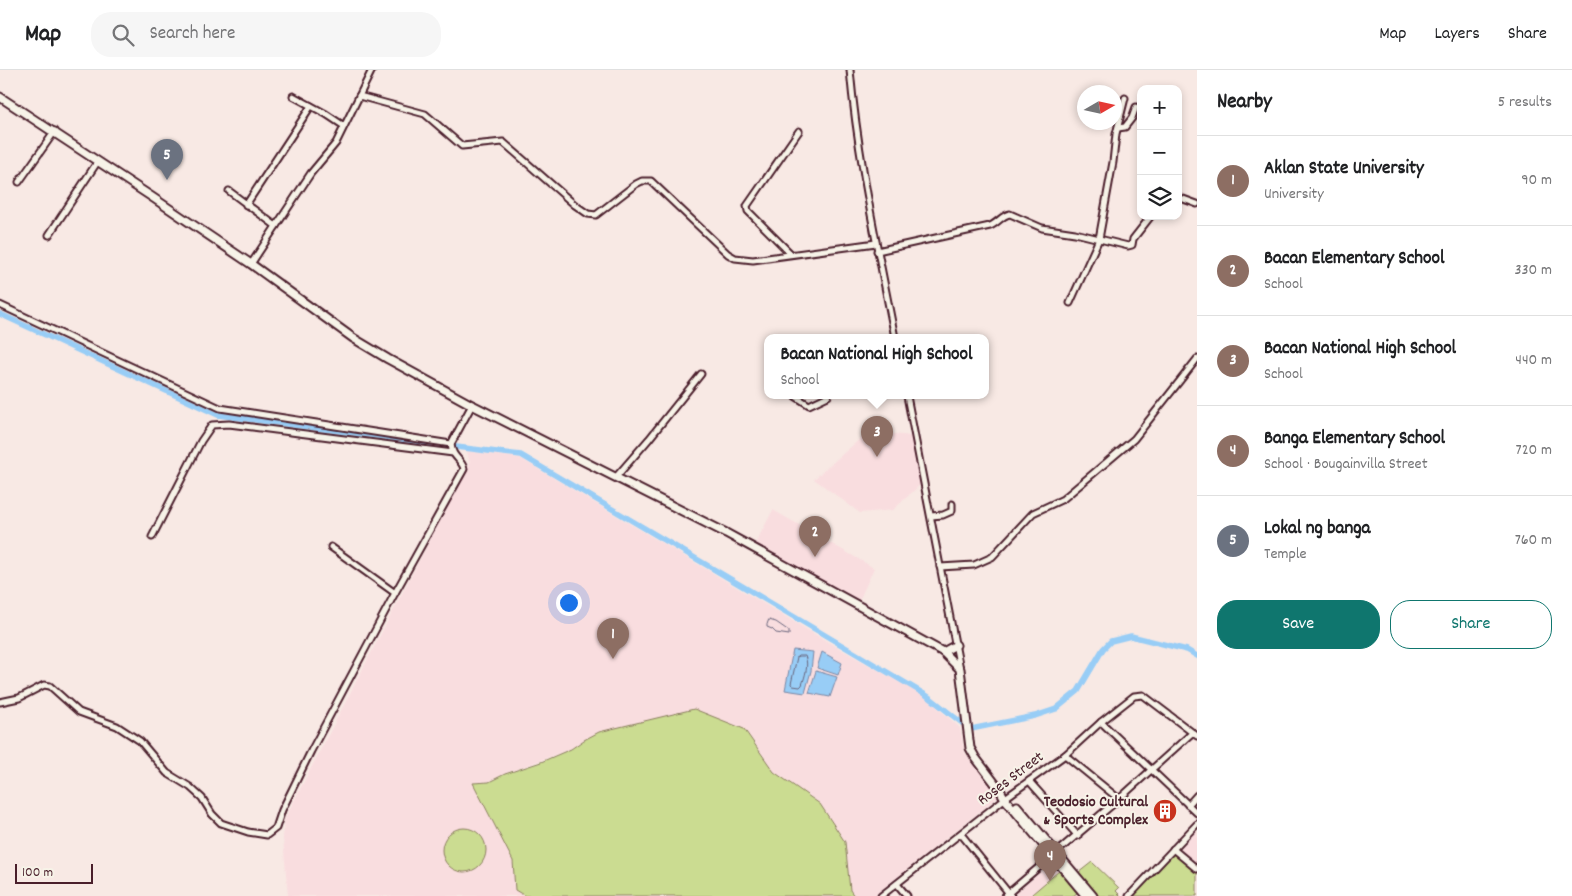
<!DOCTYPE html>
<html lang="en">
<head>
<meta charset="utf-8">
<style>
  body { margin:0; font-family:Dekko,sans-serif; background:#f6f6f6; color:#202124 }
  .controls { position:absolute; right:15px; top:15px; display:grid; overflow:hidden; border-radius:10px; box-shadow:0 2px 8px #0003 }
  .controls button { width:45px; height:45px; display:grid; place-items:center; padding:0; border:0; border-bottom:1px solid #e0e0e0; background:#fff; color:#202124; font:25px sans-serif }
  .compass { position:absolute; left:1077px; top:15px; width:45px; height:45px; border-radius:50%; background:#fff; box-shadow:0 2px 8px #0003; rotate:81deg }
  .scale { position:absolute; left:15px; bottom:12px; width:78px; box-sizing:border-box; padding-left:5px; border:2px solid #4a1f2b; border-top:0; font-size:14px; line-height:18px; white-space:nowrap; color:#4a1f2b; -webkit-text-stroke:4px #f7f3e8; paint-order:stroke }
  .you { position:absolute; left:568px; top:532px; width:18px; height:18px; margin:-12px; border:4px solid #fff; border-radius:50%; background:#1a73e8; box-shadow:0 0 0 8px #1a73e833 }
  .badge { display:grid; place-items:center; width:32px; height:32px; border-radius:50%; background:#0f766e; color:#fff; font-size:16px; font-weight:700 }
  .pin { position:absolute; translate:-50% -41px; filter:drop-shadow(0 1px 2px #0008) }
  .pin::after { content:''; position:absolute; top:26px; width:18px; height:15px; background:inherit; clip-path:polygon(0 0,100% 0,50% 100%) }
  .popup { position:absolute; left:764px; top:264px; width:225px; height:65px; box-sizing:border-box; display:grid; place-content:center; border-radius:10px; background:#fff; filter:drop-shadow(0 1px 4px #0005); font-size:16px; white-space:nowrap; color:#757577 }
  .popup b { font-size:19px; color:#202124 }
  .popup::after { content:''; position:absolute; left:50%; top:100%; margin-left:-10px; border:10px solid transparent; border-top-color:#fff }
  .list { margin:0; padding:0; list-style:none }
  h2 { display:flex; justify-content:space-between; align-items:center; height:65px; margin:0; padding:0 20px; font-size:21px }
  h2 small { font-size:16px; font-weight:400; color:#757577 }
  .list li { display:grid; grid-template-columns:32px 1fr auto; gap:15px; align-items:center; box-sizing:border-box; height:90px; padding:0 20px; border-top:1px solid #e0e0e0 }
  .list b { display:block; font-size:19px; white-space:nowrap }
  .list p { margin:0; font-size:16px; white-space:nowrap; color:#757577 }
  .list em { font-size:16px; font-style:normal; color:#757577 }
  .actions { display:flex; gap:10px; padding:15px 20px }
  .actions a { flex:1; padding:11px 0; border:1px solid #0f766e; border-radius:20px; text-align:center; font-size:18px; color:#0f766e }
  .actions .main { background:#0f766e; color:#fff }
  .icon { flex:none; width:28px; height:28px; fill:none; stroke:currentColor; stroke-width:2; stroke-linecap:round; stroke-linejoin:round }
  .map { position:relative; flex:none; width:1197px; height:826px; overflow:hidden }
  header { display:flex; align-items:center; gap:30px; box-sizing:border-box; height:70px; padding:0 25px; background:#fff; border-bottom:1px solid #e0e0e0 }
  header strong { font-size:24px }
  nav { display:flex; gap:28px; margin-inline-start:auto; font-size:18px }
  .search { width:350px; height:45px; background:#f6f6f6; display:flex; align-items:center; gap:12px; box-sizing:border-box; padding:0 18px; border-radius:20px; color:#757577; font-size:19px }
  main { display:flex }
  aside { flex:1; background:#fff }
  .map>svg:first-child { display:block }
  .built { fill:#f9dddf }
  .green { fill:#cbdc91; stroke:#8a7e5e }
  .water { fill:#98cdf6; stroke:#7987a5 }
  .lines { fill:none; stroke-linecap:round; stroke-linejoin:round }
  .shore { stroke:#69657c; stroke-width:1 }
  .canal { stroke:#98cdf6; stroke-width:5.5 }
  .street-casing { stroke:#4a1f2b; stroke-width:9 }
  .secondary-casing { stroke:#4a1f2b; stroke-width:11 }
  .street { stroke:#f7f3e8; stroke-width:5 }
  .secondary { stroke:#f7f3e8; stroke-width:7 }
  .labels { text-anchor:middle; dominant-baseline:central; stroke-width:4; stroke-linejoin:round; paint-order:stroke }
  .street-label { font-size:16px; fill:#4a1f2b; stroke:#f7f3e8 }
  .poi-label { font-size:16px; font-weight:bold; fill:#4a1f2b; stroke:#f7f3e8; text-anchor:end }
</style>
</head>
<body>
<header>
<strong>Map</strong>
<div class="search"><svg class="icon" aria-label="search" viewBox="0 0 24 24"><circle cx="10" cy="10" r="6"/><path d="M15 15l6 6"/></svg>Search here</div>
<nav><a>Map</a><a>Layers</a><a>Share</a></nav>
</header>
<main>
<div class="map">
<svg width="1197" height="826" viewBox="0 0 1197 826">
  <rect width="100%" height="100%" fill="#f8e9e4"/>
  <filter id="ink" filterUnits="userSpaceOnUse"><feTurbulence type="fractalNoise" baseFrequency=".02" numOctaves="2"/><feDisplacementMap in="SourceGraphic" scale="10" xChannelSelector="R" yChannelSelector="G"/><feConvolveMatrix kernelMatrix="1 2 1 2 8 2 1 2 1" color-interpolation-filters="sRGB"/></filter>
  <g filter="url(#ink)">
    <g class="built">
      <path d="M869 361 911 366 921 414 893 440 860 443 814 409Z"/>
      <path d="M467 381 520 388 828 572 926 627 960 658 965 683 999 726 886 816 875 826H854L850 820 845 772 820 734 774 702 744 659 584 670 571 679 505 704 489 712 473 713 513 791 515 820 525 826H288L283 769 284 750 470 393Z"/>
      <path d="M773 440 874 498 859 531 754 476Z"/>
      <path d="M1197 760V795L1179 780Z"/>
      <path d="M1053 792 1082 826H1018L1016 823Z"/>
    </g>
    <g class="green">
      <path d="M694 639 744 659 774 702 820 734 845 772 850 820 854 826H525L515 820 513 791 473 713 489 712 505 704 541 692 571 679 584 670 599 662Z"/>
      <circle cx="464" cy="780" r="22"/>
      <path d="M1173 783 1197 803V826H1133Z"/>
      <path d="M1092 792 1119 818 1116 821 1121 826H1096L1078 803Z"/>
      <path d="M1059 801 1077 823 1073 826H1033L1032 824Z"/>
    </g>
    <g class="water">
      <path d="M793 580 813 582 811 601 805 623 785 620Z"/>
      <path d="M822 582 842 593 838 605 817 598Z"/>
      <path d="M816 601 837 607 830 627 809 623Z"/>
    </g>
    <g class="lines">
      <g class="shore">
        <path d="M769 550 776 552 789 561V565L776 563 772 559 767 557V555Z"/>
        <path d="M799 586H805C809 595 805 606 802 615L800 617 793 616 791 614 797 587Z"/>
      </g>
      <g class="canal">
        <path d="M0 244 218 345 431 373"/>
        <path d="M448 376 521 385 926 625C942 636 955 649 971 659L1035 646 1056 639 1078 621 1103 579 1111 571 1131 566 1187 580 1197 586"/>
      </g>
      <g class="street-casing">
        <g id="street">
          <path d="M850 0C858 91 878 179 895 268"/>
          <path d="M293 26 326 44 344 56"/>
          <path d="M359 26 425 44 462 76 503 72 575 135 588 144 596 145 636 114 642 111H651L728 184 735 188 753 190 876 173"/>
          <path d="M1118 58 1125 57 1132 48 1136 37"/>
          <path d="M19 112 55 61"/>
          <path d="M229 121 276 156"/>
          <path d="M1178 127 1197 134"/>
          <path d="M246 135 311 36"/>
          <path d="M49 165 98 91"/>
          <path d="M877 181 990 156C998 153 1002 145 1010 144L1042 158 1075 163 1128 176 1132 175 1133 169 1151 146"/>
          <path d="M791 184 748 141 747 136 799 61"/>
          <path d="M251 194 311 103 336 73 372 0"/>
          <path d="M1070 233 1099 169 1113 92 1116 64 1125 28"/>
          <path d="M0 235 220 338 451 374"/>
          <path d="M795 326 809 335 828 326"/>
          <path d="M907 326 960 599"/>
          <path d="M616 407 649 369 701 304"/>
          <path d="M931 446 943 445 952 441V434"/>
          <path d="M152 467 201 371 212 355 229 354 453 383"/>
          <path d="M331 477 395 523"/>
          <path d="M940 497 974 495 992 487 1033 443 1063 429 1134 369 1197 289"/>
          <path d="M0 632 19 628 44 615 50 616 79 642 117 656 140 671 167 703 190 717 202 728 212 744 221 753 248 762 267 765 276 758 282 740 311 681 395 523 464 399C462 389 452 388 451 374L472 335"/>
          <path d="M1101 652 1197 743"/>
          <path d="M1065 685 1119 729"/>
          <path d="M1029 711 1078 766"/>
          <path d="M1188 735 1197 725"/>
          <path d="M961 764 1011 826"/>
          <path d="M1173 779 1197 799"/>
          <path d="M897 814 907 826"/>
          <path d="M881 826 1008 726 1065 685 1101 652 1134 626 1143 625 1197 666"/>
          <path d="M1005 826 1119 729 1192 663"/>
          <path d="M1129 826 1197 754"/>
        </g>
      </g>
      <g class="secondary-casing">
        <g id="secondary">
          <path d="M0 27 152 127 251 194 353 268 388 289 472 335 726 463 943 582 960 599 970 678 975 687 1000 720 1005 729 1086 826"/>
          <path d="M943 582 956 575"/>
          <path d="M1017 736 1093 826"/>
        </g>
      </g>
      <use href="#street" class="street"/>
      <use href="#secondary" class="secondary"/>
    </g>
  </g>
  <defs>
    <g id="building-disc" transform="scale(1.25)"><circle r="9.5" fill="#c8321e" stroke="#f7f3e8"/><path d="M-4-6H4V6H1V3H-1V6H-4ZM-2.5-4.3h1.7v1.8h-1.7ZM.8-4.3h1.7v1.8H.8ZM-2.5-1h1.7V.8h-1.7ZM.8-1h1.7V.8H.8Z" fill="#fff"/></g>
  </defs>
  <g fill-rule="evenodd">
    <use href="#building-disc" x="1165" y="741"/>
  </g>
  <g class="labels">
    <g class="street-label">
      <text transform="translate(1011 709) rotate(-37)">Roses Street</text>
    </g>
    <g class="poi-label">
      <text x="1148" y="732">Teodosio Cultural<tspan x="1148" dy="18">&amp; Sports Complex</tspan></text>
    </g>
  </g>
</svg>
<div class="controls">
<button>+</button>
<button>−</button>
<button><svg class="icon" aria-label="layers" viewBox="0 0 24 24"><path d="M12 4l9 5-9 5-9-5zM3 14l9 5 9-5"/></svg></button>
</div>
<svg class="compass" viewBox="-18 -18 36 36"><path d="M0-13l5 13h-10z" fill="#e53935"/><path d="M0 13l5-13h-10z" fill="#757577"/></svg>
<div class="scale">100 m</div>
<div class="you"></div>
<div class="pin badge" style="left:613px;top:589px;background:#8d6e63">1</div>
<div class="pin badge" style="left:815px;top:487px;background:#8d6e63">2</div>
<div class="pin badge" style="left:877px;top:387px;background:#8d6e63">3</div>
<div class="popup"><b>Bacan National High School</b>School</div>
<div class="pin badge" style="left:1050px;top:811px;background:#8d6e63">4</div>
<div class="pin badge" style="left:167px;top:110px;background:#6b7280">5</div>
</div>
<aside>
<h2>Nearby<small>5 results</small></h2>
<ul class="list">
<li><span class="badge" style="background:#8d6e63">1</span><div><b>Aklan State University</b><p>University</p></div><em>90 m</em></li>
<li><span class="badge" style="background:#8d6e63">2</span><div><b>Bacan Elementary School</b><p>School</p></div><em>330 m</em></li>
<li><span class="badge" style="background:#8d6e63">3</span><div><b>Bacan National High School</b><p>School</p></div><em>440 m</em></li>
<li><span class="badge" style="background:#8d6e63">4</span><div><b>Banga Elementary School</b><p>School · Bougainvilla Street</p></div><em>720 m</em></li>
<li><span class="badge" style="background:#6b7280">5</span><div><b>Lokal ng banga</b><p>Temple</p></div><em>760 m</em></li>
</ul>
<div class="actions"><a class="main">Save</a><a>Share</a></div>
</aside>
</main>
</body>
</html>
